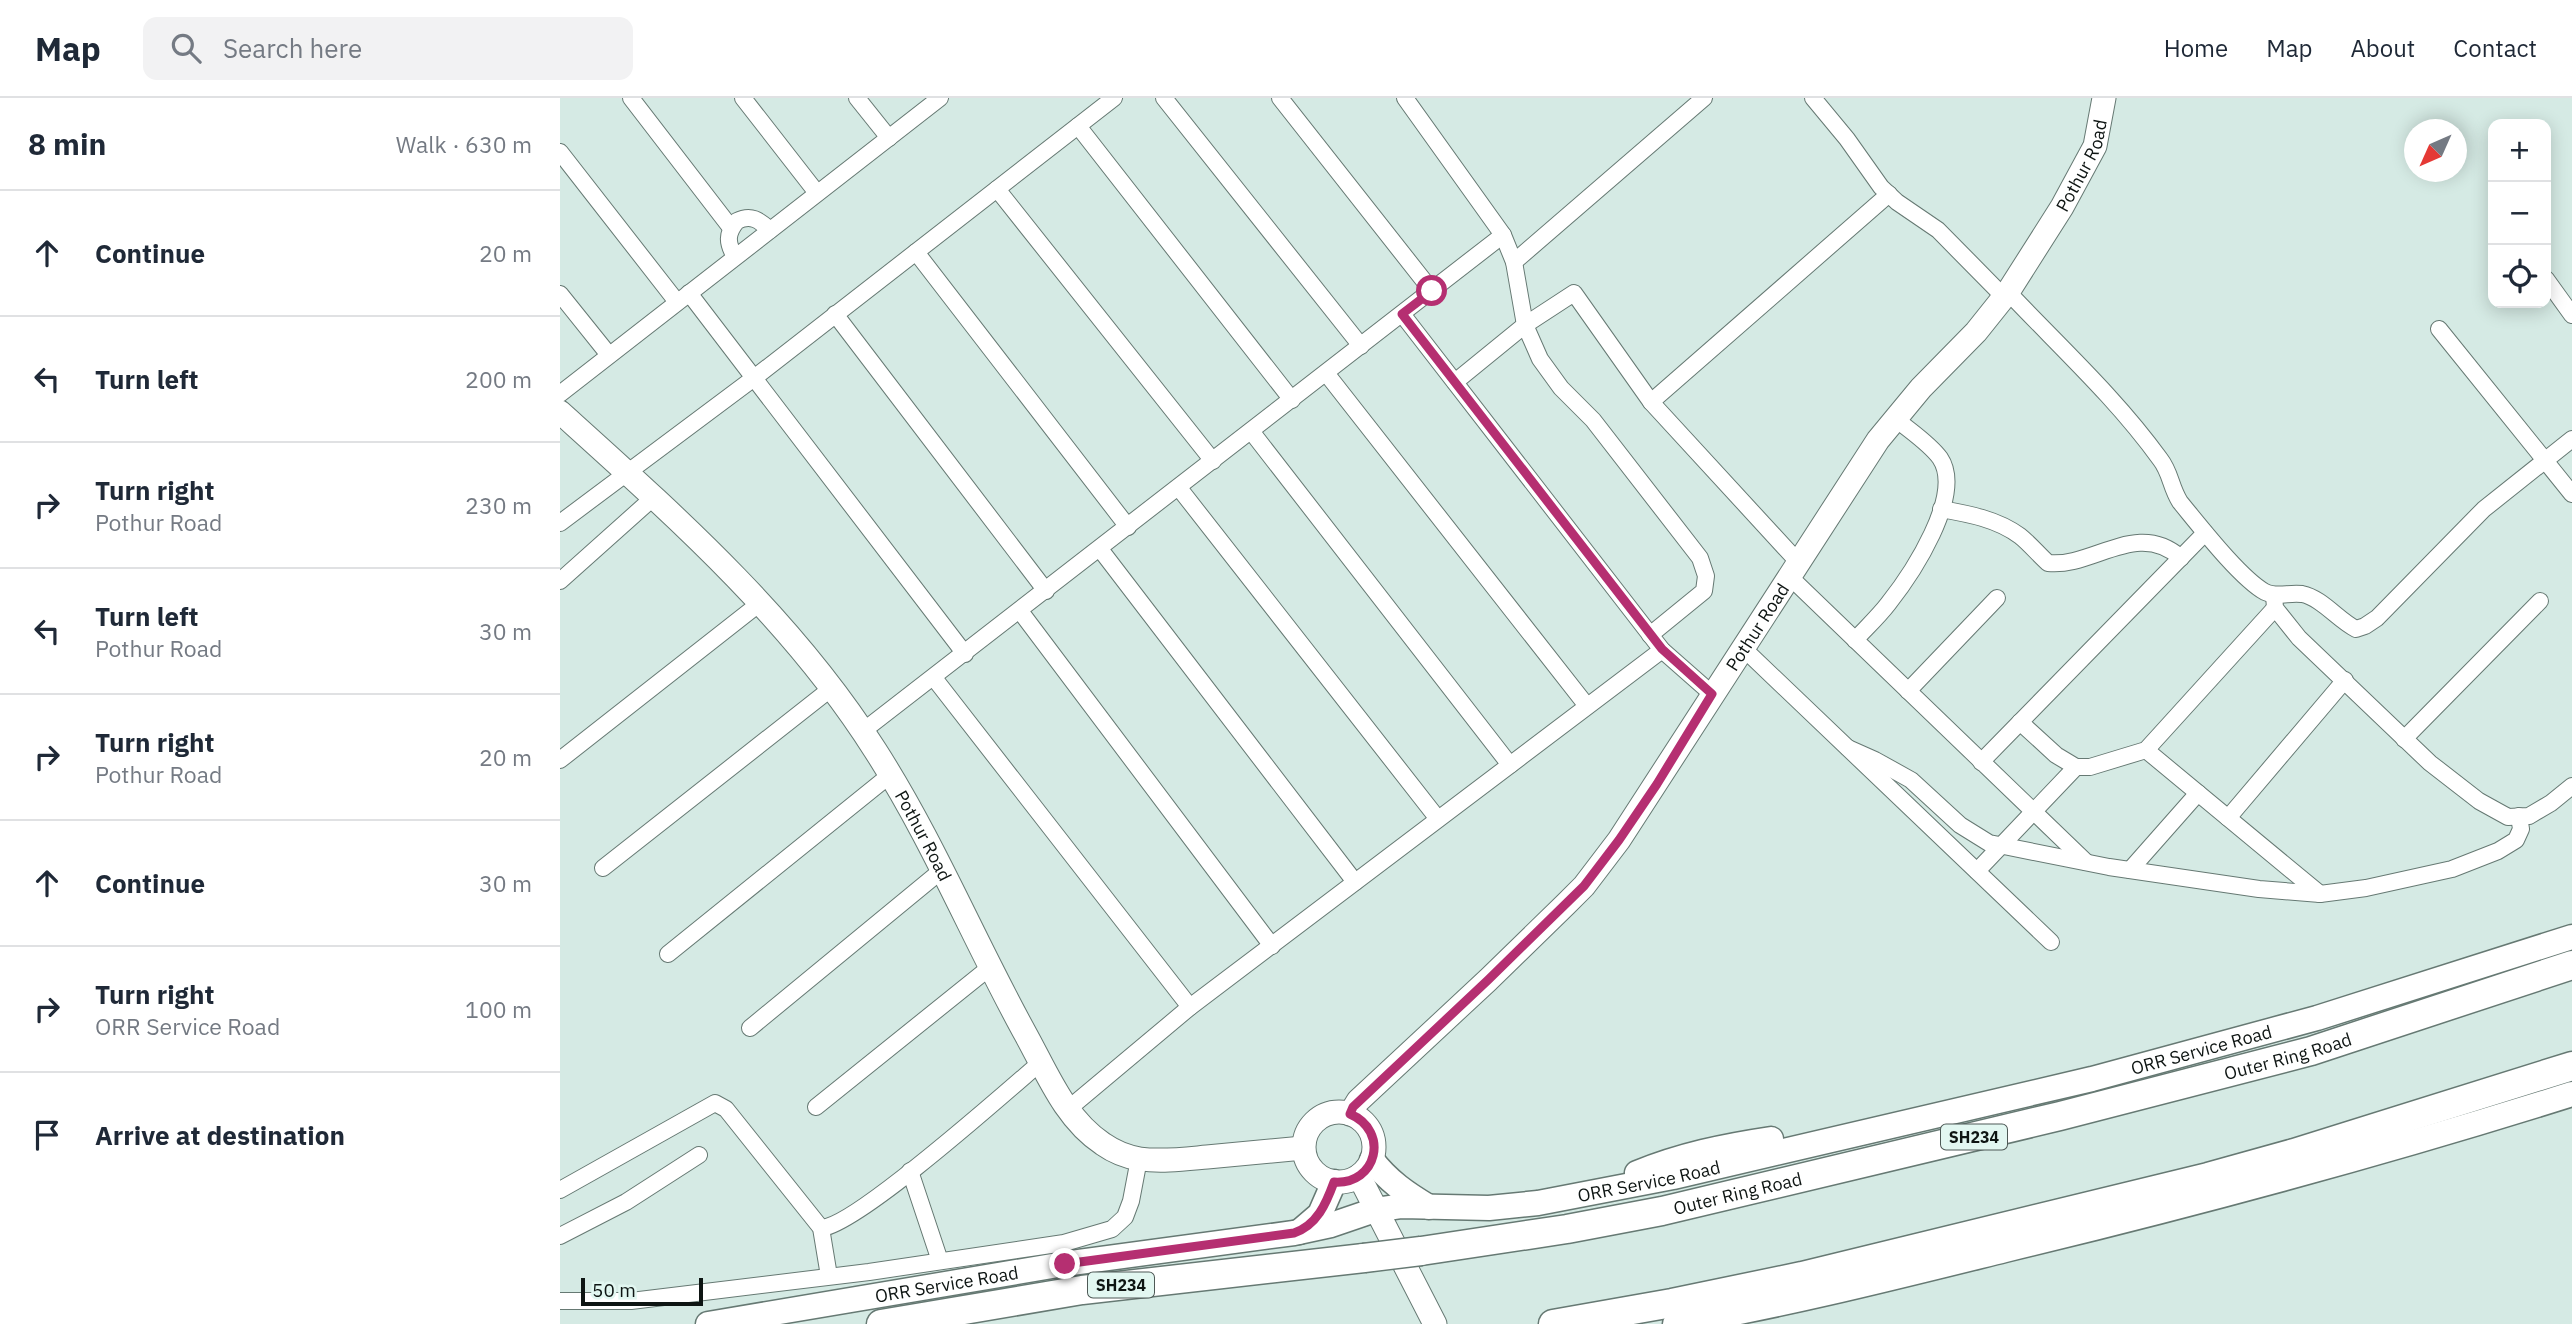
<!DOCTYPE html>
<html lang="en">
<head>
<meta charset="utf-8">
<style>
  body { margin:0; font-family:"IBM Plex Sans",sans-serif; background:#f2f2f3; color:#1f2937 }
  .controls { position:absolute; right:21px; top:21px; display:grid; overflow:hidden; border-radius:14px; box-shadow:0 4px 18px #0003 }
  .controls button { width:63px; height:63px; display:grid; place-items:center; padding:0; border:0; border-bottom:2px solid #e0e1e3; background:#fff; color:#1f2937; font:35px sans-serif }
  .compass { position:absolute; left:1844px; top:21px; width:63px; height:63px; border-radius:50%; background:#fff; box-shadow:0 4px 18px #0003; rotate:225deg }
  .scale { position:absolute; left:21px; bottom:18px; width:122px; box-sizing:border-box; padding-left:7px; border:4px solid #0e1513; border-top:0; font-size:19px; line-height:24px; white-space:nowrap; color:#0e1513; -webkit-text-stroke:5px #e2f7f1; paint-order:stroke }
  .stop { position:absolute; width:21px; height:21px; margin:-16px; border:5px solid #b52f71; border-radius:50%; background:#fff }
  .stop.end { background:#b52f71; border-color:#fff; box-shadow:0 2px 7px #0008 }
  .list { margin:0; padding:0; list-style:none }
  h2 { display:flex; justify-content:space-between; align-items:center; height:91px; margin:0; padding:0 28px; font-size:30px }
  h2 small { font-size:23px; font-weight:400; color:#747a83 }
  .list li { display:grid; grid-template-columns:46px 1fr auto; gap:21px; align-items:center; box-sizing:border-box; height:126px; padding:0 28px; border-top:2px solid #e0e1e3 }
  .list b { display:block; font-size:26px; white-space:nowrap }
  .list p { margin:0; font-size:23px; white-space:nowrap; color:#747a83 }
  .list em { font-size:23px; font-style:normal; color:#747a83 }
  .icon { flex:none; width:38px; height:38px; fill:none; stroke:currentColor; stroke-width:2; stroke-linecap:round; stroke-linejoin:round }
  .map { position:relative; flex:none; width:2012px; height:1226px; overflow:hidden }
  header { display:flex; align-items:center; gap:42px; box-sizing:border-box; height:98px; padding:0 35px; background:#fff; border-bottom:2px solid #e0e1e3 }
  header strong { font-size:33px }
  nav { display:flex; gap:38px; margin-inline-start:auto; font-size:24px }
  .search { width:490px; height:63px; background:#f2f2f3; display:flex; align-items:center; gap:18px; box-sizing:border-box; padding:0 24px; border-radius:14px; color:#747a83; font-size:26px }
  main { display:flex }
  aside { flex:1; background:#fff }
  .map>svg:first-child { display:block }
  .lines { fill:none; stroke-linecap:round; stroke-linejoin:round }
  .street-casing { stroke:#667973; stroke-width:18 }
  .secondary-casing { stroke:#667973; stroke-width:25 }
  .primary-casing { stroke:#667973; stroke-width:27 }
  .highway-casing { stroke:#667973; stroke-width:31 }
  .street { stroke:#fff; stroke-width:16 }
  .secondary { stroke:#fff; stroke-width:23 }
  .primary { stroke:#fff; stroke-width:24 }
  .highway { stroke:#fff; stroke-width:28 }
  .highway-bridge-casing { stroke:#667973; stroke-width:31; stroke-linecap:butt }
  .highway-bridge { stroke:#fff; stroke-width:28 }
  .route { stroke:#b52f71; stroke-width:9 }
  .labels { text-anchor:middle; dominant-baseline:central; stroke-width:5; stroke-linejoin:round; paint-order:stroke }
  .shield { fill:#e2f7f1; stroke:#4e5956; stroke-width:2 }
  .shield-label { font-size:16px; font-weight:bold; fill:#0e1513 }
  .street-label { font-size:18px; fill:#0e1513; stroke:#e2f7f1 }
</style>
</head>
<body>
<header>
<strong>Map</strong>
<div class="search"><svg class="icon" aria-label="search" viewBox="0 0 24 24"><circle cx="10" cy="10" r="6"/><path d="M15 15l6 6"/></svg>Search here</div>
<nav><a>Home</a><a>Map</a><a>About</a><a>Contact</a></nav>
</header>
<main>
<aside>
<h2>8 min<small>Walk · 630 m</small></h2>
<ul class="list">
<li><svg class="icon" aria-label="ahead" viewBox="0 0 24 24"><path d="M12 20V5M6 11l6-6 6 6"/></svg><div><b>Continue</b></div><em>20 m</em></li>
<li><svg class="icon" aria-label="left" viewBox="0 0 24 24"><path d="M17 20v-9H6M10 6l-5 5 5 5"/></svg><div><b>Turn left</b></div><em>200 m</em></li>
<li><svg class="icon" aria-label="right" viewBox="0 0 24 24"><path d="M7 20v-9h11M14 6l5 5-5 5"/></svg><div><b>Turn right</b><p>Pothur Road</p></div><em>230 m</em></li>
<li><svg class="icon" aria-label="left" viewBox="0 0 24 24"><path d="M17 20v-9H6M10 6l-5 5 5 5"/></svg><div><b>Turn left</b><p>Pothur Road</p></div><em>30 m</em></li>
<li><svg class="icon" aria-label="right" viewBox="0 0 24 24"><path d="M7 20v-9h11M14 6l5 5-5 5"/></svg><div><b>Turn right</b><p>Pothur Road</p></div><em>20 m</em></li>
<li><svg class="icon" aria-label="ahead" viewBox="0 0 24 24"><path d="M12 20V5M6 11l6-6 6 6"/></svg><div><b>Continue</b></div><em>30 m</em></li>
<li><svg class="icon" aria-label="right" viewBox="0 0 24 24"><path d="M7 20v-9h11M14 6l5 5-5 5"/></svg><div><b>Turn right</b><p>ORR Service Road</p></div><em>100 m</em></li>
<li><svg class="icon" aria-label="arrive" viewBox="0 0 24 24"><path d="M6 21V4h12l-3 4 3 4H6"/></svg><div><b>Arrive at destination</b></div></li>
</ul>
</aside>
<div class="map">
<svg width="2012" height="1226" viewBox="0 0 2012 1226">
  <rect width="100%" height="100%" fill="#d5eae4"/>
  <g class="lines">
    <g class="street-casing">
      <g id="street">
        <path d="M71 0 171 130"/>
        <path d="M183 0 257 95"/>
        <path d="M297 0 329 40"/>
        <path d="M604 0 801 248"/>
        <path d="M720 0 872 193"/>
        <path d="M845 0 943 137 954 164 965 227 980 261 1001 290 1033 322 1140 460 1146 478 1144 493 1090 537"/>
        <path d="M1253 0 1287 41 1321 89 1337 104 1378 132 1444 199"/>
        <path d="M518 28 732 302"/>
        <path d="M0 54 117 204"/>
        <path d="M437 91 653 363"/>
        <path d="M356 154 568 429"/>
        <path d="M175 159C167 145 166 136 177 123 191 116 199 122 210 132"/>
        <path d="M954 164 1144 0"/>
        <path d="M1986 181 2012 217"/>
        <path d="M1448 194C1499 248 1556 300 1600 361 1611 375 1610 388 1620 404 1639 427 1680 480 1705 494 1717 500 1729 494 1742 496 1762 500 1778 522 1796 531L1805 528 1817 520 1924 411 2012 341"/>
        <path d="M129 195 405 556"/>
        <path d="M0 196 49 257"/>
        <path d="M275 216 486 493"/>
        <path d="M842 216 1102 552 1152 596"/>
        <path d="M1879 231 2012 396"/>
        <path d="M766 275 1027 608"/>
        <path d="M895 284 965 227 1014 195 1091 304 1239 465"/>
        <path d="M0 296 380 0"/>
        <path d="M1091 304 1329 96"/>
        <path d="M691 333 950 667"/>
        <path d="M619 390 878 721"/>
        <path d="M1381 411C1409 416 1437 421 1460 438 1470 446 1479 457 1488 465 1533 470 1577 421 1621 460"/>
        <path d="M0 425 194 280 554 0"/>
        <path d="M540 451 795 784"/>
        <path d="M1230 479 1526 764"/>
        <path d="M0 483 94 399"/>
        <path d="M1714 497 1715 510 1739 540 1870 665 1919 703 1948 719 1969 718 1991 705 2012 688"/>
        <path d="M460 513 712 848"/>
        <path d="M1295 542C1306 530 1318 519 1328 506 1351 477 1405 397 1380 360 1369 345 1350 333 1336 321"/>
        <path d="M1183 550 1491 844"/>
        <path d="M374 580 630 909"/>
        <path d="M1348 593 1437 500"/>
        <path d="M1460 624 1496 657 1516 669H1530L1586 652 1715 510"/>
        <path d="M303 633 943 137"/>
        <path d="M1844 641 1980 503"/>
        <path d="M1288 650 1315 662 1351 682 1400 727 1429 745 1549 769 1699 791 1760 796 1806 790 1892 771 1938 753 1956 742 1961 731 1959 718"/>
        <path d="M1586 652 1760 796"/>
        <path d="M0 662 200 505"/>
        <path d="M1421 664 1645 435"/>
        <path d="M1668 720 1785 582"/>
        <path d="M43 770 273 589"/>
        <path d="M1570 772 1638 695"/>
        <path d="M1417 773 1516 669"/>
        <path d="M108 856 330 677"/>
        <path d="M190 930 382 772"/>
        <path d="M256 1009 429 870"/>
        <path d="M507 1012 630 909 1102 552"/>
        <path d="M350 1073 380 1163"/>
        <path d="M0 1092 155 1005 166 1011 261 1130 269 1178"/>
        <path d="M261 1130C295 1129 446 994 481 964"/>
        <path d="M0 1138 66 1104 139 1057"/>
        <path d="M0 1203H71L309 1174 504 1145 552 1131 565 1119 571 1103 579 1061"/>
      </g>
    </g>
    <g class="secondary-casing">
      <g id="secondary">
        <path id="s1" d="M0 314C114 417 232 521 315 652 373 742 414 843 466 937 487 975 505 1021 543 1046 553 1053 567 1059 580 1061 602 1064 625 1061 647 1059 679 1056 711 1053 743 1050"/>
        <circle cx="779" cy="1049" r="35"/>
        <path id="s2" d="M790 1016 798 1003 928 882 1006 806 1024 788 1059 742 1318 342 1361 290 1416 234 1448 194 1502 109 1535 48 1544 0"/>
        <path d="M799 1078 875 1226"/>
      </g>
    </g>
    <g class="primary-casing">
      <g id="primary">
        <path d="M812 1062C828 1083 847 1096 869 1109"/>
        <path d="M1077 1075C1121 1057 1164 1048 1211 1041"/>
        <path d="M739 1134 760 1116 774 1084"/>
        <path id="s3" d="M148 1226 504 1166 734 1135 771 1127 815 1112 842 1108 929 1110 978 1105 1113 1079 1532 981 1757 920 2012 839"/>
        <path d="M1115 1226C1226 1207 1336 1179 1445 1152 1636 1106 1825 1055 2012 996"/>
      </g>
    </g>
    <g class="highway-casing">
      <g id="highway">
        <path id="s4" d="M861 1153 1007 1131 1102 1113 1500 1018 1751 953 2012 867"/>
        <path d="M321 1226 522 1192 804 1160"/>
        <path d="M993 1226 1112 1205 1242 1178 1648 1079 1734 1055 2012 968"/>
      </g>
    </g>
    <use href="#street" class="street"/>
    <use href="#secondary" class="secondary"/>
    <use href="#primary" class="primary"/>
    <use href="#highway" class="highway"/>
    <g class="highway-bridge-casing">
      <path id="highway-bridge" d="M804 1160 861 1153"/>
    </g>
    <use href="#highway-bridge" class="highway-bridge"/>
  </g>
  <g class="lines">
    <path class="route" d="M505 1166 734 1135C757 1127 766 1106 774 1084 817 1087 830 1033 790 1016L793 1009 928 882 1024 788 1059 742 1097 686 1152 596 1102 551 842 216 872 193"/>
  </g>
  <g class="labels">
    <g class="shield">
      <rect x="1381" y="1026.5" width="66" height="25" rx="5"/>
      <rect x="528" y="1174.5" width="66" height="25" rx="5"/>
    </g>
    <g class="shield-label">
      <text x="1414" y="1039">SH234</text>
      <text x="561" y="1187">SH234</text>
    </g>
    <g class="street-label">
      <text stroke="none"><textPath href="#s2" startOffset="1206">Pothur Road</textPath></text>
      <text stroke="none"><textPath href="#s2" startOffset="639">Pothur Road</textPath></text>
      <text stroke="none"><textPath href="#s1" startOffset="562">Pothur Road</textPath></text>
      <text stroke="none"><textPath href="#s3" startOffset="1522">ORR Service Road</textPath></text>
      <text stroke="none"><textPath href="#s4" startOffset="889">Outer Ring Road</textPath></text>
      <text stroke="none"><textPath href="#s3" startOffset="954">ORR Service Road</textPath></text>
      <text stroke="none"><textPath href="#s4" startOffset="322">Outer Ring Road</textPath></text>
      <text stroke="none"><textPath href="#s3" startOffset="242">ORR Service Road</textPath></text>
    </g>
  </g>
</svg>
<div class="controls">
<button>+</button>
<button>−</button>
<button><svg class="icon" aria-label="locate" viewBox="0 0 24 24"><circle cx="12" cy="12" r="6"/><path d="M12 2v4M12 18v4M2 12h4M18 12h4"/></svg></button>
</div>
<svg class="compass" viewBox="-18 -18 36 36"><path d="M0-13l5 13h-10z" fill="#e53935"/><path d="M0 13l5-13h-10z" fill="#747a83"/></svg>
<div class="scale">50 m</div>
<div class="stop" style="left:872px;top:193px"></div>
<div class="stop end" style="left:505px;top:1166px"></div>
</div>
</main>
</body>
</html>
